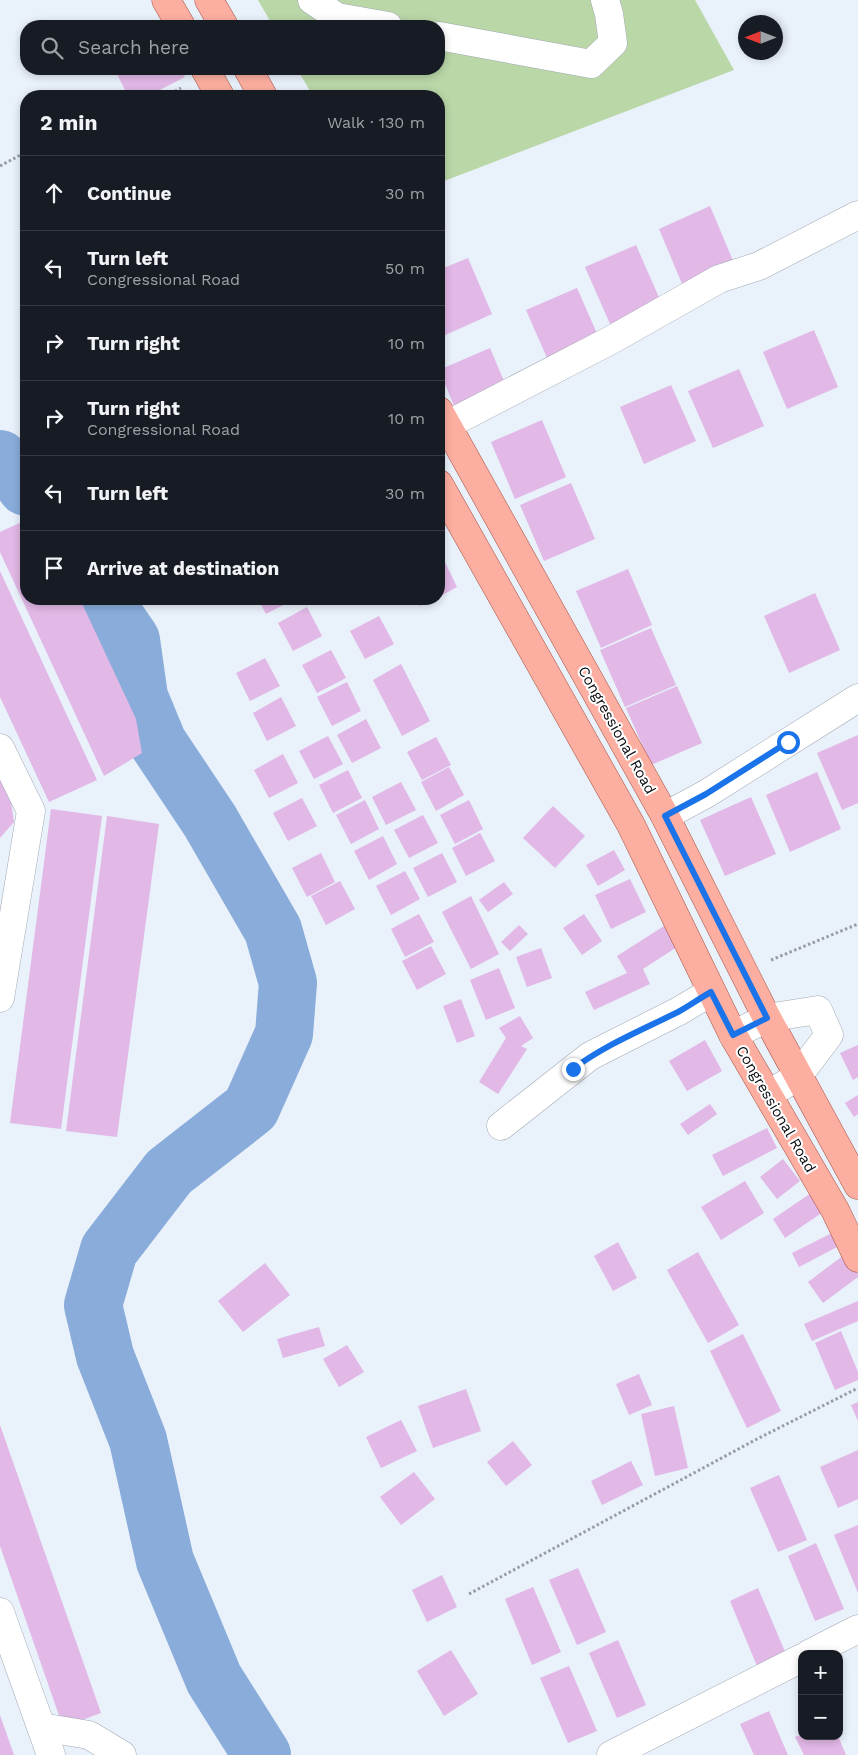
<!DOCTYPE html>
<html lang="en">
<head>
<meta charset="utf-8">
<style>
  body { margin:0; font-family:"Work Sans",sans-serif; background:#20242c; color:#f1f3f6 }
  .controls { position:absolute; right:15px; bottom:15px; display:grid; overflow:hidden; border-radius:10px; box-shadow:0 2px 8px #0003 }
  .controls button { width:45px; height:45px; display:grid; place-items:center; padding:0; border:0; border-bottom:1px solid #363941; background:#171b24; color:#f1f3f6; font:25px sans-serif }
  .compass { position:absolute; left:738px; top:15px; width:45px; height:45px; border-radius:50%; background:#171b24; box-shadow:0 2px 8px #0003; rotate:270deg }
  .stop { position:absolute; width:15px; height:15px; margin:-11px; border:4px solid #1a73e8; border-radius:50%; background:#fff }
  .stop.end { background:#1a73e8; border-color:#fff; box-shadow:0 1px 5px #0008 }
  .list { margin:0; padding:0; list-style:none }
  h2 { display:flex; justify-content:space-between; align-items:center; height:65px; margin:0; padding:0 20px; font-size:21px }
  h2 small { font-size:16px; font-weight:400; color:#9ea1a6 }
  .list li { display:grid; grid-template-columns:32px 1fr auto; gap:15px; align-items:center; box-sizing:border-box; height:75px; padding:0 20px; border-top:1px solid #363941 }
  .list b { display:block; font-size:19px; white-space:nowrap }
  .list p { margin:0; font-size:16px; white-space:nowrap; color:#9ea1a6 }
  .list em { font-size:16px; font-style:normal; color:#9ea1a6 }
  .icon { flex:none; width:28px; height:28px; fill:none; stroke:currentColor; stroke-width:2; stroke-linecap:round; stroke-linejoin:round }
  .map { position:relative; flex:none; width:858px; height:1755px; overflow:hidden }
  .search { position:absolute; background:#171b24; box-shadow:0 2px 8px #0003; left:20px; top:20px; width:425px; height:55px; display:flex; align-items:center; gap:12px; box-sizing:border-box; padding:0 18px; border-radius:20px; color:#9ea1a6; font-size:19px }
  .panel { position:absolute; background:#171b24; box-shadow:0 2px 8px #0003; left:20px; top:90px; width:425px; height:515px; border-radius:20px }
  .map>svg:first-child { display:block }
  .green { fill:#bad7a8 }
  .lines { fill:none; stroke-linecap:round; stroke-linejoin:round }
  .river { stroke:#89acda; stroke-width:58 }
  .building { fill:#e1b8e6 }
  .minor-casing { stroke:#a2a9b3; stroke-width:29 }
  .major-casing { stroke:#a65244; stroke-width:29 }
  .path { stroke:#979da5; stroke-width:3; stroke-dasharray:2.5 2.5; stroke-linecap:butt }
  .minor { stroke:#fff; stroke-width:28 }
  .major { stroke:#fcafa0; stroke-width:28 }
  .route { stroke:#1a73e8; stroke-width:6 }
  .labels { text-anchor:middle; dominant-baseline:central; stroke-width:4; stroke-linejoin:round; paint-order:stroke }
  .street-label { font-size:15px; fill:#090b0f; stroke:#fff }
</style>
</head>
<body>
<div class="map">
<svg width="858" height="1755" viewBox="0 0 858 1755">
  <rect width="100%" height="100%" fill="#e9f1fb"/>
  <path class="green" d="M258 0H695L734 70 439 183V96H313L297 69H439V26H273Z"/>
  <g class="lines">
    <g class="river">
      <path d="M0 459 16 473 26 487"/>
      <path d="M103 599 131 640 139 697 158 743 210 821 273 930 288 983 284 1034 251 1108 169 1172 109 1250 93 1305 105 1356 138 1440 165 1561 214 1679 262 1755"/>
    </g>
  </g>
  <g class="building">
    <path d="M117 69H180L185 77 148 96H128L115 70Z"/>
    <path d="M189 90 192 96H177Z"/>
    <path d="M710 206 734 263 683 286 659 229Z"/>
    <path d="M636 245 661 302 610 324 585 267Z"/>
    <path d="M468 258 492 314 441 337 439 332V270Z"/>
    <path d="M577 288 602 345 551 367 526 310Z"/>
    <path d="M814 330 838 387 787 409 763 352Z"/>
    <path d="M490 348 514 405 463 427 439 370Z"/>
    <path d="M739 369 764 426 713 448 688 391Z"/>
    <path d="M671 385 696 441 644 464 620 407Z"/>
    <path d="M542 420 566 477 515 499 491 442Z"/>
    <path d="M571 483 595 539 544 561 520 505Z"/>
    <path d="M26 520V599H80L136 719 142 753 104 776 0 552V532Z"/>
    <path d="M443 558 457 587 439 597V560Z"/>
    <path d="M628 569 652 625 601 648 576 591Z"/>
    <path d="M0 571 97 780 49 802 0 697Z"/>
    <path d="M815 593 840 650 789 673 764 616Z"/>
    <path d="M258 599H295L266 614Z"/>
    <path d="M416 599H435L420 606Z"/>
    <path d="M307 607 322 636 293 651 278 623Z"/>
    <path d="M379 616 394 644 365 659 350 631Z"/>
    <path d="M651 628 676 685 625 707 600 650Z"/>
    <path d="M331 650 346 678 317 693 302 665Z"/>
    <path d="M265 658 280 686 250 701 236 673Z"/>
    <path d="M401 664 430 721 402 736 373 680Z"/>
    <path d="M347 682 361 711 332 726 317 697Z"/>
    <path d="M677 686 702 743 651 765 626 708Z"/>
    <path d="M281 697 296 726 267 741 253 713Z"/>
    <path d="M366 719 381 748 352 763 337 735Z"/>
    <path d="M858 735V803L842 810 817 753Z"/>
    <path d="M328 736 343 764 314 779 299 751Z"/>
    <path d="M436 737 451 765 422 780 407 752Z"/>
    <path d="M283 754 298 783 269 798 254 770Z"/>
    <path d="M449 767 464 795 436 811 421 782Z"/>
    <path d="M348 770 362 798 333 813 319 785Z"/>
    <path d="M817 772 841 829 790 852 766 795Z"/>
    <path d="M0 774 9 789 14 822 0 838Z"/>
    <path d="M401 782 416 810 386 825 372 797Z"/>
    <path d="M751 797 776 854 725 876 700 820Z"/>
    <path d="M302 798 317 826 288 841 273 813Z"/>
    <path d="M365 800 379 829 351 844 336 815Z"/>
    <path d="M469 800 483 829 455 844 440 815Z"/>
    <path d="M553 806 585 836 555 868 523 838Z"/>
    <path d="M51 809 102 816 61 1129 10 1123Z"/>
    <path d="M423 815 438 843 409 858 394 830Z"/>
    <path d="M107 816 159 824 117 1137 66 1131Z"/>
    <path d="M480 833 495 861 466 876 452 848Z"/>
    <path d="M383 836 397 864 369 880 354 851Z"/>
    <path d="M614 850 625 870 598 886 586 865Z"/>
    <path d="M321 853 335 882 307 897 292 868Z"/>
    <path d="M442 853 457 882 428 897 413 868Z"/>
    <path d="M405 871 420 899 391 915 376 886Z"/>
    <path d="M630 879 646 912 611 929 595 895Z"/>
    <path d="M340 881 355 909 326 925 311 896Z"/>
    <path d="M504 882 513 894 488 912 479 900Z"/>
    <path d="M471 896 499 954 471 969 442 912Z"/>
    <path d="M419 914 434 942 405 957 391 929Z"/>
    <path d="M584 914 602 941 582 955 563 928Z"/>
    <path d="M519 925 528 934 510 951 501 942Z"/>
    <path d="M664 926 677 947 643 969 650 984 594 1010 585 992 627 973 617 956Z"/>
    <path d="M431 946 446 974 417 990 402 961Z"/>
    <path d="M541 948 552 978 527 987 516 957Z"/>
    <path d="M499 968 515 1008 486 1020 470 980Z"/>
    <path d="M461 999 475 1036 457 1043 443 1006Z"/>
    <path d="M520 1016 533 1038 521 1046 527 1049 498 1094 479 1082 506 1038 499 1028Z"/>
    <path d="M705 1040 722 1071 687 1091 669 1061Z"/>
    <path d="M858 1045V1077L853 1080 840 1053Z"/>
    <path d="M858 1095V1114L854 1117 845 1103Z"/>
    <path d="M710 1104 717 1114 688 1135 680 1124Z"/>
    <path d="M767 1128 777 1148 723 1176 712 1155Z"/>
    <path d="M783 1159 800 1181 777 1199 760 1177Z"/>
    <path d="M745 1181 764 1213 721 1240 701 1207Z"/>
    <path d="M814 1191 826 1210 785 1238 773 1219Z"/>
    <path d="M834 1232 841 1245 799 1267 792 1253Z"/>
    <path d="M618 1242 637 1278 613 1291 594 1256Z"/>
    <path d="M698 1252 739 1325 708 1343 667 1270Z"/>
    <path d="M844 1255 858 1274V1277L823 1303 808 1282Z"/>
    <path d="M265 1263 290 1295 243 1332 218 1301Z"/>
    <path d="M858 1301V1321L812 1341 804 1324Z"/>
    <path d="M319 1327 325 1346 283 1358 277 1339Z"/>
    <path d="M841 1331 858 1372V1380L835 1390 815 1343Z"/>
    <path d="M743 1334 781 1411 747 1428 710 1351Z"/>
    <path d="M347 1345 364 1372 339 1387 323 1359Z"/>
    <path d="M639 1374 652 1405 629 1415 616 1384Z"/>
    <path d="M466 1389 481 1431 433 1448 418 1406Z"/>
    <path d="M858 1402V1421L851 1405Z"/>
    <path d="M674 1406 688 1468 655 1476 641 1414Z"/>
    <path d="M401 1420 417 1451 381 1468 366 1437Z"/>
    <path d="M0 1425 101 1713 63 1727 0 1546Z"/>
    <path d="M513 1441 532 1465 506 1486 487 1462Z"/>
    <path d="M858 1450V1499L838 1508 820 1467Z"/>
    <path d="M631 1461 643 1485 602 1505 591 1481Z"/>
    <path d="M414 1472 435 1499 401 1525 380 1497Z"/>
    <path d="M779 1475 807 1540 778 1552 750 1488Z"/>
    <path d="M858 1525V1593L834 1535Z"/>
    <path d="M816 1543 844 1609 815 1621 788 1556Z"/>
    <path d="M578 1568 606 1632 577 1645 549 1580Z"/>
    <path d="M442 1575 457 1607 427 1622 412 1590Z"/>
    <path d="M533 1587 561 1652 532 1665 505 1599Z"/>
    <path d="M758 1588 786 1654 757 1666 730 1601Z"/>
    <path d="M618 1640 646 1705 617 1718 589 1653Z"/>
    <path d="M451 1650 478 1694 444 1716 417 1671Z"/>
    <path d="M569 1666 597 1731 568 1743 540 1678Z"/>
    <path d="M769 1711 788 1755H754L740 1724Z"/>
    <path d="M0 1716V1715L14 1755H0Z"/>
    <path d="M802 1734V1736H838L846 1755H804L795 1737Z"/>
  </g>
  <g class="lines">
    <g class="minor-casing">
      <g id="minor">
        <path d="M312 0 337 17 388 26"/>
        <path d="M439 36 591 64 613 43 609 14 605 0"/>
        <path d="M447 425 613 339 719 279 759 266 858 215"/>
        <path d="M0 748 31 811 0 998"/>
        <path d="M665 816 706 794 858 698"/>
        <path d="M733 1035 767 1018 818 1010 829 1035 798 1076 768 1095"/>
        <path d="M501 1126 590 1056 679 1011 711 992"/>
        <path d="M0 1612 51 1755"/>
        <path d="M809 1654 858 1629"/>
        <path d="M41 1727 89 1735 122 1755"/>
        <path d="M611 1755 802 1658"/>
      </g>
    </g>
    <g class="major-casing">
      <g id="major">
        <path d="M166 0 181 26"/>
        <path d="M209 0 224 26"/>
        <path d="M205 69 220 96"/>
        <path d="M248 69 263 96"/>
        <path d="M439 411 665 816 767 1018 858 1185"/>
        <path d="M439 484 631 825 733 1035 835 1210 858 1258"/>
      </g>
    </g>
    <g class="path">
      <path d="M166 96 181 88"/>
      <path d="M0 166 26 152"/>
      <path d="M771 960 858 924"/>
      <path d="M469 1594 757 1439 858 1388"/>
    </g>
    <use href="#minor" class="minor"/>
    <use href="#major" class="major"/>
  </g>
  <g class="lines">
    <path class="route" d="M573 1069C605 1045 642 1030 678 1012 689 1006 700 998 711 992L733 1035 767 1018 665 816 706 794 788 742"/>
  </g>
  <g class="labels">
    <g class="street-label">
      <text transform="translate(617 730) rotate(61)">Congressional Road</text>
      <text transform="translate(776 1109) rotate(60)">Congressional Road</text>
    </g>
  </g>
</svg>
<div class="controls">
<button>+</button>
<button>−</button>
</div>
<svg class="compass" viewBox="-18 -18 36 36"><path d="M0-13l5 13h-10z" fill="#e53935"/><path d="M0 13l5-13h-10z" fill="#9ea1a6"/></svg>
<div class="stop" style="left:788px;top:742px"></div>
<div class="stop end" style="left:573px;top:1069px"></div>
<div class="search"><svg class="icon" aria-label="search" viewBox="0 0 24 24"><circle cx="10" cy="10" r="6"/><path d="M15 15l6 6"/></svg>Search here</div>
<section class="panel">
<h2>2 min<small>Walk · 130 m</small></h2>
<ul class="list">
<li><svg class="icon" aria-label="ahead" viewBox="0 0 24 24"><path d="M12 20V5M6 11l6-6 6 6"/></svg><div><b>Continue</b></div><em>30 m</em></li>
<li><svg class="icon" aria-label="left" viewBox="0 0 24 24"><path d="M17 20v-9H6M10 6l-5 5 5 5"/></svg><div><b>Turn left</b><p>Congressional Road</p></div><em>50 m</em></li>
<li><svg class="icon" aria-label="right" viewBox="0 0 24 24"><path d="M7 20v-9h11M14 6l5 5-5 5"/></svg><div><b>Turn right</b></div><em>10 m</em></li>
<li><svg class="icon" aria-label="right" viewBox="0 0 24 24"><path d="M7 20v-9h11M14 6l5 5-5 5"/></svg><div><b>Turn right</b><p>Congressional Road</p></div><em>10 m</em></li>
<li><svg class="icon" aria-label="left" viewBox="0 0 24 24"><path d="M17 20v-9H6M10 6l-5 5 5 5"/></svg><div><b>Turn left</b></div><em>30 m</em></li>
<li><svg class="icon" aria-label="arrive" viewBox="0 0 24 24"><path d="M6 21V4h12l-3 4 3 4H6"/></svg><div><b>Arrive at destination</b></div></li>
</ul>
</section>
</div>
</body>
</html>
